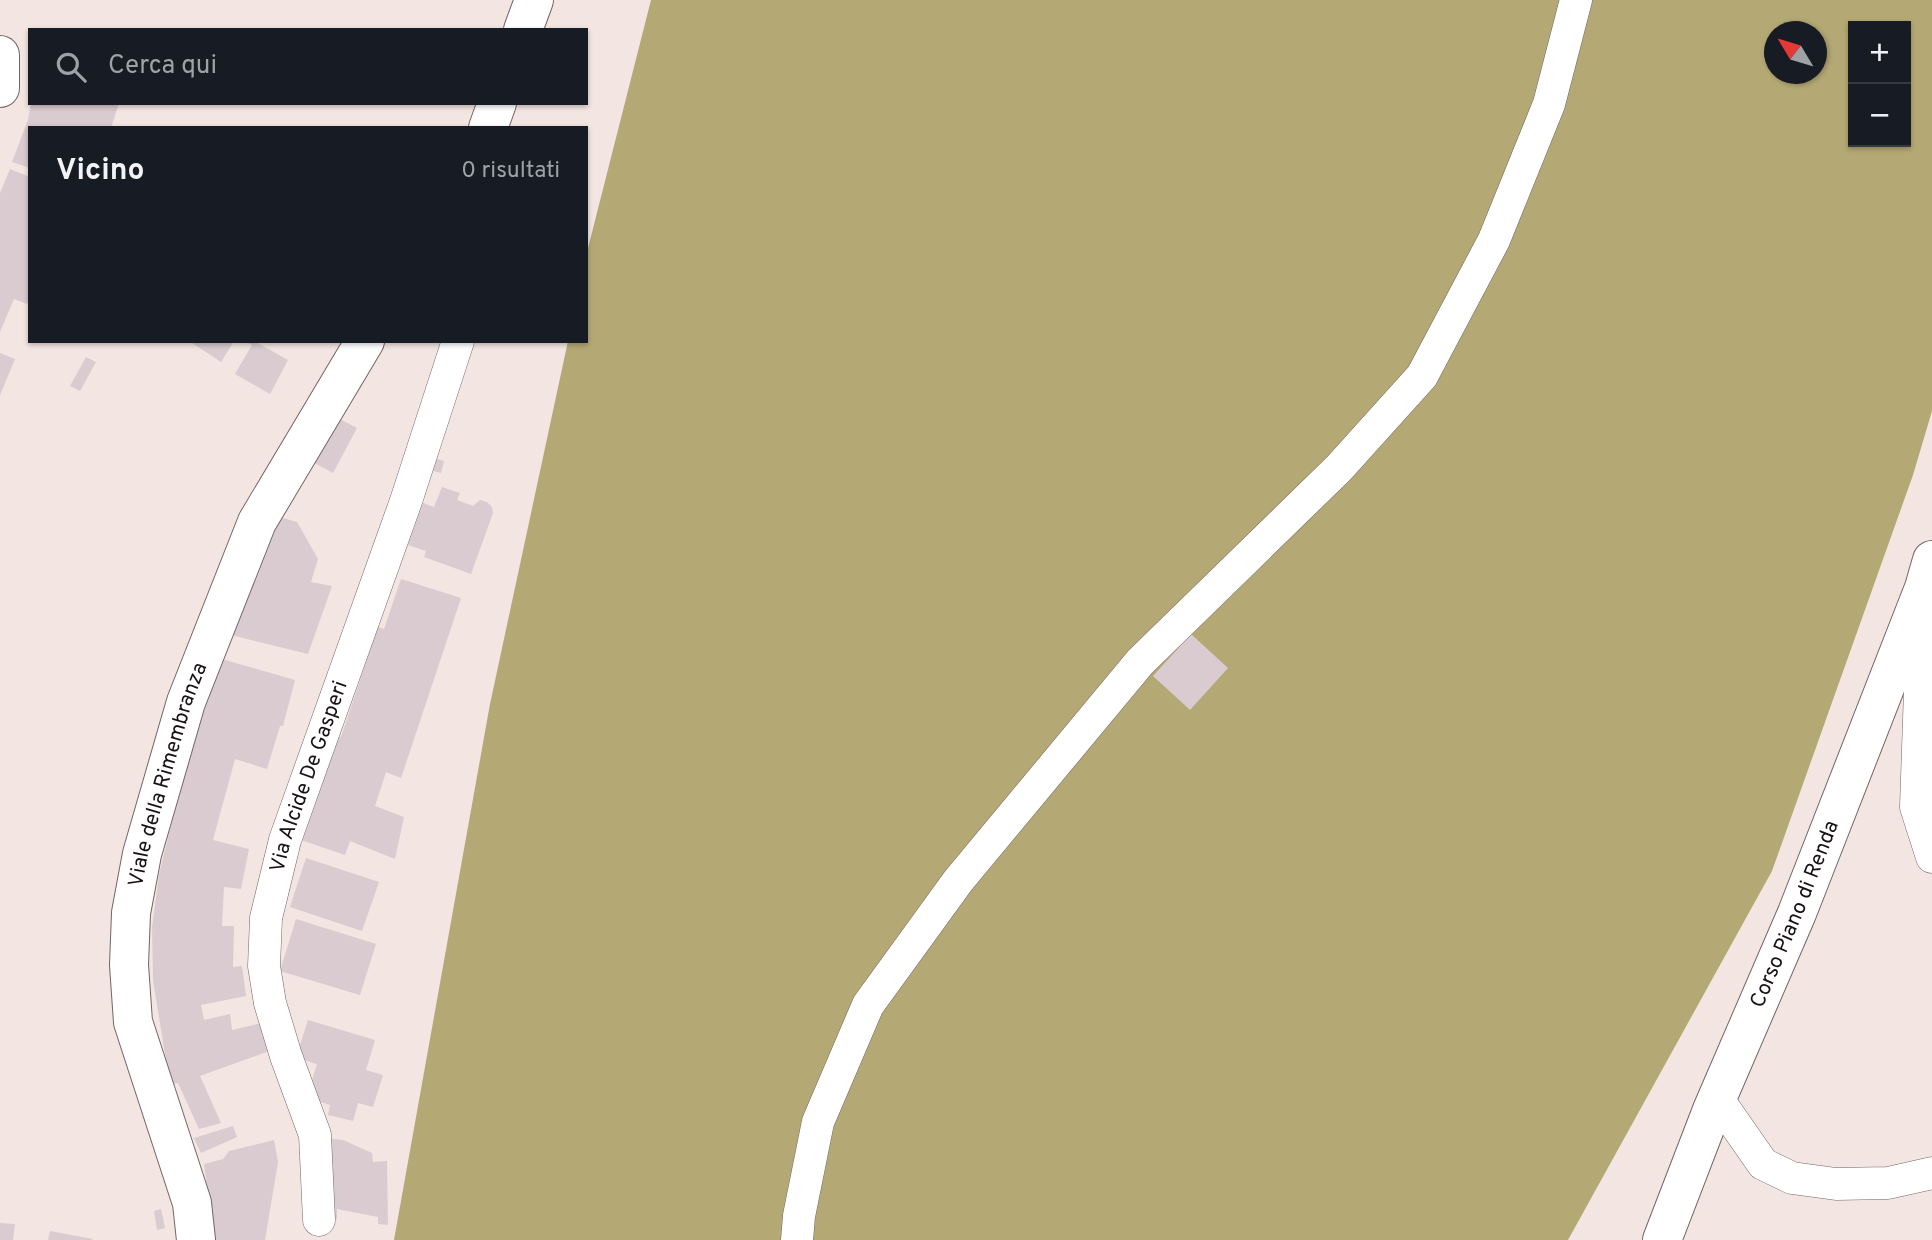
<!DOCTYPE html>
<html lang="it">
<head>
<meta charset="utf-8">
<style>
  body { margin:0; font-family:Overpass,sans-serif; background:#20242c; color:#f1f3f6 }
  .controls { position:absolute; right:21px; top:21px; display:grid; overflow:hidden; border-radius:0px; box-shadow:0 2px 5px #0004 }
  .controls button { width:63px; height:63px; display:grid; place-items:center; padding:0; border:0; border-bottom:2px solid #363941; background:#171b24; color:#f1f3f6; font:35px sans-serif }
  .compass { position:absolute; left:1764px; top:21px; width:63px; height:63px; border-radius:50%; background:#171b24; box-shadow:0 2px 5px #0004; rotate:308deg }
  .list { margin:0; padding:0; list-style:none }
  h2 { display:flex; justify-content:space-between; align-items:center; height:91px; margin:0; padding:0 28px; font-size:30px }
  h2 small { font-size:23px; font-weight:400; color:#9ea1a6 }
  .icon { flex:none; width:38px; height:38px; fill:none; stroke:currentColor; stroke-width:2; stroke-linecap:round; stroke-linejoin:round }
  .map { position:relative; flex:none; width:1932px; height:1240px; overflow:hidden }
  .search { position:absolute; background:#171b24; box-shadow:0 2px 5px #0004; left:28px; top:28px; width:560px; height:77px; display:flex; align-items:center; gap:18px; box-sizing:border-box; padding:0 24px; border-radius:0px; color:#9ea1a6; font-size:26px }
  .panel { position:absolute; background:#171b24; box-shadow:0 2px 5px #0004; left:28px; top:126px; width:560px; height:217px; border-radius:0px }
  .map>svg:first-child { display:block }
  .forest { fill:#b4a974; fill-rule:evenodd }
  .building { fill:#d9cbcf }
  .lines { fill:none; stroke-linecap:round; stroke-linejoin:round }
  .street-casing { stroke:#736664; stroke-width:33 }
  .secondary-casing { stroke:#736664; stroke-width:40 }
  .street { stroke:#fff; stroke-width:32 }
  .secondary { stroke:#fff; stroke-width:38 }
  .labels { text-anchor:middle; dominant-baseline:central; stroke-width:7; stroke-linejoin:round; paint-order:stroke }
  .street-label { font-size:21px; fill:#181312; stroke:#fff3f1 }
</style>
</head>
<body>
<div class="map">
<svg width="1932" height="1240" viewBox="0 0 1932 1240">
  <rect width="100%" height="100%" fill="#f3e5e2"/>
  <path class="forest" d="M651 0H1932V411L1913 475 1772 871 1568 1240H394L490 704 568 341H586V256ZM1853 26H1906V142H1853ZM1774 32H1816V74H1774Z"/>
  <g class="building">
    <path d="M31 103H119L111 128H30V168L12 162 28 120Z"/>
    <path d="M10 169 30 177V299L27 304 14 299 0 332V193Z"/>
    <path d="M189 341H234L221 362Z"/>
    <path d="M245 341H254L288 360 270 394 235 374 252 345Z"/>
    <path d="M0 353 15 359 0 395Z"/>
    <path d="M86 357 96 362 80 391 70 386Z"/>
    <path d="M332 415 357 428 333 473 309 460Z"/>
    <path d="M434 458 444 461 441 473 430 470Z"/>
    <path d="M442 487 460 493 457 500 473 506 480 500 487 502 492 507 493 513 471 574 424 557 426 551 408 545 423 503 434 507Z"/>
    <path d="M272 515 297 522 318 559 311 582 332 586 308 654 231 635Z"/>
    <path d="M401 579 461 598 401 778 386 772 375 806 404 817 395 859 350 841 345 855 298 839 336 737H341L378 627 384 629Z"/>
    <path d="M1191 634 1228 668 1190 710 1153 676Z"/>
    <path d="M218 658 295 680 283 726H280L267 769 235 759 213 840 249 849 241 889 224 887 222 926H234L233 967 242 966 246 996 201 1005 204 1020 230 1014 232 1030 262 1023 269 1051 200 1076 221 1123 199 1129 178 1083 170 1085 153 980 152 928 159 875 169 833Z"/>
    <path d="M306 858 379 882 362 931 290 907Z"/>
    <path d="M296 919 376 944 360 995 280 971Z"/>
    <path d="M308 1020 375 1040 366 1070 383 1075 373 1107 358 1103 353 1121 328 1115 330 1105 307 1097 317 1064 301 1059 298 1051Z"/>
    <path d="M233 1126 237 1137 201 1153 194 1138Z"/>
    <path d="M326 1138 343 1140 372 1153 373 1162 387 1161 388 1225 378 1224V1217L337 1209V1219H326Z"/>
    <path d="M274 1140 278 1162 265 1240H211L212 1225 204 1164 223 1159 229 1151Z"/>
    <path d="M161 1209 165 1228 157 1230 154 1211Z"/>
    <path d="M0 1223 15 1224 13 1240H0Z"/>
    <path d="M50 1231 93 1239 92 1240H48Z"/>
  </g>
  <g class="lines">
    <g class="street-casing">
      <g id="street">
        <path d="M1923 603 1916 807 1932 857"/>
        <path d="M1717 1098 1763 1164 1792 1178 1836 1184 1888 1183 1932 1173"/>
        <path id="s1" d="M319 1220 315 1135 286 1056 270 1003 264 966 266 918 285 840 406 501 458 341"/>
        <path d="M797 1240 799 1216 818 1122 868 1005 958 881 1140 662 1339 468 1422 376 1494 240 1549 104 1576 0"/>
      </g>
    </g>
    <g class="secondary-casing">
      <g id="secondary">
        <path d="M523 30 534 0"/>
        <path d="M0 55V88"/>
        <path d="M488 128 497 103"/>
        <path id="s2" d="M196 1240 192 1203 133 1022 129 965 131 913 142 854 186 702 257 522 365 341"/>
        <path id="s3" d="M1662 1240 1712 1110 1797 913 1924 588 1932 560"/>
      </g>
    </g>
    <use href="#street" class="street"/>
    <use href="#secondary" class="secondary"/>
  </g>
  <g class="labels">
    <g class="street-label">
      <text stroke="none"><textPath href="#s2" startOffset="480">Viale della Rimembranza</textPath></text>
      <text stroke="none"><textPath href="#s1" startOffset="458">Via Alcide De Gasperi</textPath></text>
      <text stroke="none"><textPath href="#s3" startOffset="352">Corso Piano di Renda</textPath></text>
    </g>
  </g>
</svg>
<div class="controls">
<button>+</button>
<button>−</button>
</div>
<svg class="compass" viewBox="-18 -18 36 36"><path d="M0-13l5 13h-10z" fill="#e53935"/><path d="M0 13l5-13h-10z" fill="#9ea1a6"/></svg>
<div class="search"><svg class="icon" aria-label="search" viewBox="0 0 24 24"><circle cx="10" cy="10" r="6"/><path d="M15 15l6 6"/></svg>Cerca qui</div>
<section class="panel">
<h2>Vicino<small>0 risultati</small></h2>
<ul class="list">
</ul>
</section>
</div>
</body>
</html>
